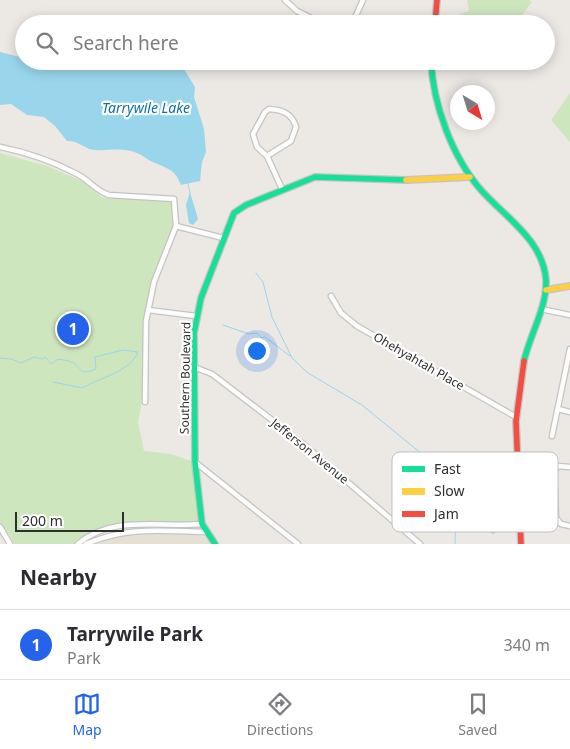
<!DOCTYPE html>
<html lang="en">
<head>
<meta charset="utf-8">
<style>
  body { margin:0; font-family:"Noto Sans",sans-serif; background:#f7f7f7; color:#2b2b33 }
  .compass { position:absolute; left:450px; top:85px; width:45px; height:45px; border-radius:50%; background:#fff; box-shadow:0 2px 12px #0003; rotate:142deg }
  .scale { position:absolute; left:15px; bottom:12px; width:109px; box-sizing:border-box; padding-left:5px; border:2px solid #2e2e2e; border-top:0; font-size:14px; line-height:18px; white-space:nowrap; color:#2e2e2e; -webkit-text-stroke:4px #fff; paint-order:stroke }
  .you { position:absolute; left:256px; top:350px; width:18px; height:18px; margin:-12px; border:4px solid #fff; border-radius:50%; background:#1a73e8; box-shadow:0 0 0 8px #1a73e833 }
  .badge { display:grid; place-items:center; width:32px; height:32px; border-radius:50%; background:#2563eb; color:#fff; font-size:16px; font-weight:700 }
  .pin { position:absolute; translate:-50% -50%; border:2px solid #fff; box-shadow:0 1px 5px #0006 }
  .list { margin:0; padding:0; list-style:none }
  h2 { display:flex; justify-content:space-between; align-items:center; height:65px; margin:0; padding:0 20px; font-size:21px }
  h2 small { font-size:16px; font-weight:400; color:#7c7c81 }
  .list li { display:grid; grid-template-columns:32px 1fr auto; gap:15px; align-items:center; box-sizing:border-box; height:70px; padding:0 20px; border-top:1px solid #e1e1e2 }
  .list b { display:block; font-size:19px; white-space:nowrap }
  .list p { margin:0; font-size:16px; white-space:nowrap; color:#7c7c81 }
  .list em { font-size:16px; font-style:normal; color:#7c7c81 }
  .icon { flex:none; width:28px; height:28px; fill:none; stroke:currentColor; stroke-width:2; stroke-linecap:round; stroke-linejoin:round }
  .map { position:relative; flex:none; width:570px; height:544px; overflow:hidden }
  .search { position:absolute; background:#fff; box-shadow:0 2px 12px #0003; left:15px; right:15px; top:15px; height:55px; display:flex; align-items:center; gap:12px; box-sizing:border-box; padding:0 18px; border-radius:28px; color:#7c7c81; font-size:19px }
  .sheet { height:135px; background:#fff }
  nav { display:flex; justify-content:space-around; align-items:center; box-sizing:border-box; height:70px; border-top:1px solid #e1e1e2; background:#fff; font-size:14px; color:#7c7c81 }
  nav a { display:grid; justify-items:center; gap:2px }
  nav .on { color:#2563eb }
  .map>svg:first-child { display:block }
  .education { fill:#e6e0d3 }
  .green { fill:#cee6be }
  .water { fill:#99d6ec }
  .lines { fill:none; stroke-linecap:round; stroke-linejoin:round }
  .stream { stroke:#99d6ec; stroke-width:1 }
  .street-casing { stroke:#c5c4c5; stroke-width:7 }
  .fast-casing { stroke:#c5c4c5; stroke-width:8 }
  .slow-casing { stroke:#c5c4c5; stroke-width:8 }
  .jam-casing { stroke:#c5c4c5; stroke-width:8 }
  .street { stroke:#fcfcfb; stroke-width:4.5 }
  .fast { stroke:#16e098; stroke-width:5.5 }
  .slow { stroke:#ffcf43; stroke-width:5.5 }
  .jam { stroke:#f24e42; stroke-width:5.5 }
  .labels { text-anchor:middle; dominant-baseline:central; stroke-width:4.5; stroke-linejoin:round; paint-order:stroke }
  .street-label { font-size:12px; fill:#2e2e2e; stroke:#fff }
  .water-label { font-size:14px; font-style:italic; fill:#0d6fa3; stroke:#fff }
  .key { fill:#fff; stroke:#c0c0c0; stroke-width:1 }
  .key-label { font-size:14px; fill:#2e2e2e }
</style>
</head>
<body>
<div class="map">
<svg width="570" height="544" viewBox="0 0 570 544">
  <rect width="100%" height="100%" fill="#ece8e4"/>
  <path class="education" d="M150 534 195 535 204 537 211 544H95L119 536Z"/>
  <g class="green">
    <path d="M467 0H529L532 2 515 24H446L447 19 469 11Z"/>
    <path d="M446 61H473L464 69Z"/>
    <path d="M570 93V142L551 120Z"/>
    <path d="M0 153 47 166 82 181 103 198 167 201 174 203 175 228 159 266 143 349 142 401 138 422 144 451 171 454 194 462 201 530 138 526 111 529 82 544H14L10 535 0 525Z"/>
  </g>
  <g class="water">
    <path d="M0 52 24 58V61H42L68 66 125 61H179L195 87 194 97 204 129 206 152 202 162 200 181 181 185C175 169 168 169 153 162 147 160 143 155 137 153 123 147 108 151 95 150 84 149 78 140 67 141L55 126 44 117 27 115 11 104 0 105Z"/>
    <path d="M190 192 198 219 193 225 189 223 186 205Z"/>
  </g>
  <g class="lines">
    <g class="stream">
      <path d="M188 183 190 193"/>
      <path d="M256 273 263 282 272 317 292 358 308 373 362 405 422 454 439 474 456 504 455 544"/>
      <path d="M223 325 249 334 257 333 262 338 265 337 290 356"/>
      <path d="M0 358 11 359 21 363 34 357 42 359 45 357 51 364 58 359C62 360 67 360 71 362 82 366 79 377 96 369L95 357 123 350 138 352C131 371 100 378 82 388L53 382"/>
    </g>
    <g class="street-casing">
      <g id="street">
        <path d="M285 0 297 11 323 24"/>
        <path d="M352 24 363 0"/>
        <path d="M423 61 431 64"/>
        <path d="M269 109C282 110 292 113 296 127L291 141 267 156 257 147 253 134 265 112Z"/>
        <path d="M0 147C25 152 54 162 77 174 89 180 96 191 109 195L174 199 176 226 154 282 146 321 145 402"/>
        <path d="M267 156 282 189"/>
        <path d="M176 226 223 238"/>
        <path d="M331 296 341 313 357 326 516 417"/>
        <path d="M541 309 570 315"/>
        <path d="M148 310 196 316"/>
        <path d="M194 367 212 374 302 443 420 544"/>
        <path d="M558 409 570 412"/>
        <path d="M552 436 570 349"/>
        <path d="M195 462 298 544"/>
        <path d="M570 467 558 466 554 472 556 518 561 524 570 526"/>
        <path d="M519 504 555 503"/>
        <path d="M0 527 10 544"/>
        <path d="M493 530 498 520 520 515"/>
        <path d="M78 544C112 514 161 528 202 524"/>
        <path d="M86 544C128 526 161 531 206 532"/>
      </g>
    </g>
    <g class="fast-casing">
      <g id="fast">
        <path d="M431 61C433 104 452 157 481 190 506 218 543 240 546 280 547 308 530 334 524 361"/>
        <path d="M215 544 202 524 195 462 194 333 201 298 234 213 246 205 315 177 406 180"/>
      </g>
    </g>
    <g class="slow-casing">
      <g id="slow">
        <path d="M406 180 470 177"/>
        <path d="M546 290 570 286"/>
      </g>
    </g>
    <g class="jam-casing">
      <g id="jam">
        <path d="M435 24 437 0"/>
        <path d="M521 544 516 421 524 361"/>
      </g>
    </g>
    <use href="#street" class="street"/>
    <use href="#fast" class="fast"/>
    <use href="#slow" class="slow"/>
    <use href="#jam" class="jam"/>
  </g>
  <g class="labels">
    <g class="street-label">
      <text transform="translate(419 361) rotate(30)">Ohehyahtah Place</text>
      <text transform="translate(185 378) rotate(-89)">Southern Boulevard</text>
      <text transform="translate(310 451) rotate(39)">Jefferson Avenue</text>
    </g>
    <g class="water-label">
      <text x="146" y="107">Tarrywile Lake</text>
    </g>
  </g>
  <rect x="392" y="452" width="166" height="80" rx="8" class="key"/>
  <rect x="402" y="466" width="23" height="6" fill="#16e098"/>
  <rect x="402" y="488" width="23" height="7" fill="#ffcf43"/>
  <rect x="402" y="511" width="23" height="6" fill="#f24e42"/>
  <g class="key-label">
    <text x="434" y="474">Fast</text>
    <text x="434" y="496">Slow</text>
    <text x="434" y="519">Jam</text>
  </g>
</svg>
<svg class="compass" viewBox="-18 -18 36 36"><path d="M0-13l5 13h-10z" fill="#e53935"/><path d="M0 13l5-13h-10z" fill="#7c7c81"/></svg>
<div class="scale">200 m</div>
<div class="you"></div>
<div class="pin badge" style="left:73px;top:329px">1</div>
<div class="search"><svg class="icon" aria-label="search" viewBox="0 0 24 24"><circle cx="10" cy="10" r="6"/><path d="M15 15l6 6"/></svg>Search here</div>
</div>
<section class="sheet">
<h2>Nearby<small></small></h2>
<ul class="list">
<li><span class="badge">1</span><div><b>Tarrywile Park</b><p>Park</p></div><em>340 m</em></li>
</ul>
</section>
<nav>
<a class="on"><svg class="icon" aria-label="map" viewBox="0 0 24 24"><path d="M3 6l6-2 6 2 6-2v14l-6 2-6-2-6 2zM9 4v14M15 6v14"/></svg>Map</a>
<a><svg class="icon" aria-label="directions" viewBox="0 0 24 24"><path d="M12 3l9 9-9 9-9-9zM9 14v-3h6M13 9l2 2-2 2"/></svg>Directions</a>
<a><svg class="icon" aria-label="saved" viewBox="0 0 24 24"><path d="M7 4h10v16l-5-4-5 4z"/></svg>Saved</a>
</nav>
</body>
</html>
